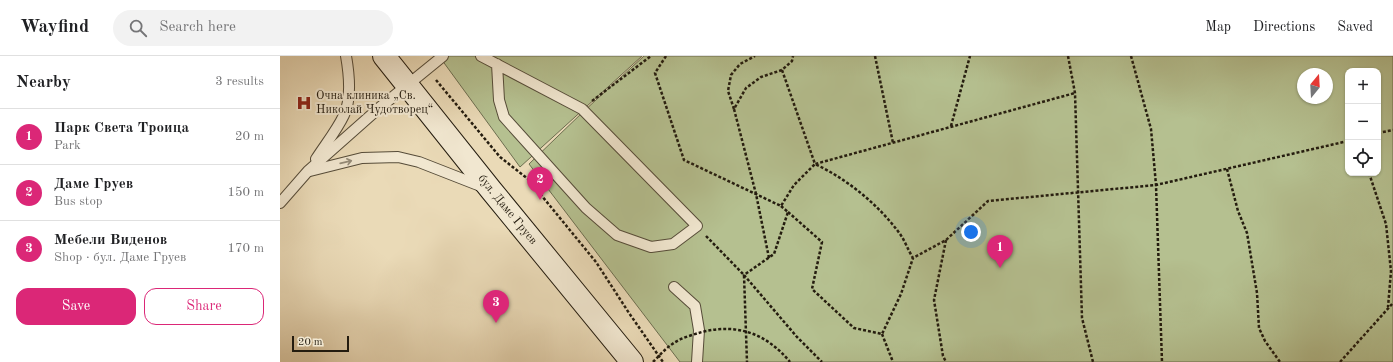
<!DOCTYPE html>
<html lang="en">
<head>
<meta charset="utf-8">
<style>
  body { margin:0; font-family:"Old Standard TT",serif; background:#f2f2f2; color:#202124 }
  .controls { position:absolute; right:12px; top:12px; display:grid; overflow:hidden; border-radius:8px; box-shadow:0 1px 3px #0004 }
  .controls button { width:36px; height:36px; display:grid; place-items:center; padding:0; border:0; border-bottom:1px solid #e0e0e0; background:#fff; color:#202124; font:20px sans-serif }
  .compass { position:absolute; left:1017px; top:12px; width:36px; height:36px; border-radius:50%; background:#fff; box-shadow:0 1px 3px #0004; rotate:18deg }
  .scale { position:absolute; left:12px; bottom:10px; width:57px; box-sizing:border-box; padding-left:4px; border:2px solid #241c0f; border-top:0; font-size:11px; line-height:14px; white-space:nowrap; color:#241c0f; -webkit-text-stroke:3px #f1e7d0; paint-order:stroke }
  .you { position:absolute; left:691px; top:176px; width:14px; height:14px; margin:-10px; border:3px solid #fff; border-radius:50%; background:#1a73e8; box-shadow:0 0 0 6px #1a73e833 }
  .badge { display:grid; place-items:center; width:26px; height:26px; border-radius:50%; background:#db2777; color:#fff; font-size:13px; font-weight:700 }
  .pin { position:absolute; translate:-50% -33px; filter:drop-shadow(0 1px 2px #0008) }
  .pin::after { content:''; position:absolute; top:21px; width:14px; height:12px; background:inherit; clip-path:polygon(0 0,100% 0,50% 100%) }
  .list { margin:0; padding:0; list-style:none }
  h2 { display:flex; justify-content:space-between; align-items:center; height:52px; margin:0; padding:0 16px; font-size:17px }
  h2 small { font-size:13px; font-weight:400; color:#757577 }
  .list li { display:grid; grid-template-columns:26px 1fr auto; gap:12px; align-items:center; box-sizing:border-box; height:56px; padding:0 16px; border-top:1px solid #e0e0e0 }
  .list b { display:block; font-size:15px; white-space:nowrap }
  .list p { margin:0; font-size:13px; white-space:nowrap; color:#757577 }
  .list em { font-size:13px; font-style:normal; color:#757577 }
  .actions { display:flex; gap:8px; padding:12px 16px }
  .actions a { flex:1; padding:9px 0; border:1px solid #db2777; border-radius:12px; text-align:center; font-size:14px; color:#db2777 }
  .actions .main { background:#db2777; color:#fff }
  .icon { flex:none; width:22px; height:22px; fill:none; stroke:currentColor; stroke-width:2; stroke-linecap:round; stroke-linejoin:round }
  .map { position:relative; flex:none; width:1113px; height:306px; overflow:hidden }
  header { display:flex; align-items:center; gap:24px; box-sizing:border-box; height:56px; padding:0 20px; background:#fff; border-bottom:1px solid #e0e0e0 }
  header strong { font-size:19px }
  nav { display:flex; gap:22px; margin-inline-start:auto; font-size:14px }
  .search { width:280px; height:36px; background:#f2f2f2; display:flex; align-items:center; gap:10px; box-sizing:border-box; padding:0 14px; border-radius:22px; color:#757577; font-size:15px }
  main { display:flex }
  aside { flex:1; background:#fff }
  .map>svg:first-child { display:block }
  .green { fill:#b5c090; stroke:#6c6e50; fill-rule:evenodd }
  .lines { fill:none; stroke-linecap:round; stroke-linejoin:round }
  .lane-casing { stroke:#564c39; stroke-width:12 }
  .secondary-casing { stroke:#241c0f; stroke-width:24 }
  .path { stroke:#241c0f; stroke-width:2.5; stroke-dasharray:3 2; stroke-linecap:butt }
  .lane { stroke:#f1e7d0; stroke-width:10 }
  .secondary { stroke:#f1e7d0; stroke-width:22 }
  .path-bridge { stroke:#241c0f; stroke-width:2.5; stroke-dasharray:3 2; stroke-linecap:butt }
  .oneway { stroke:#958c79 }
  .labels { text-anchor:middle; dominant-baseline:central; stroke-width:4; stroke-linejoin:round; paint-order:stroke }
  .poi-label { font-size:12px; fill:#241c0f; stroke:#f1e7d0; text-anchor:start }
  .street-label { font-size:12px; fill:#241c0f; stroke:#f1e7d0 }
</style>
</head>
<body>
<header>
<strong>Wayfind</strong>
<div class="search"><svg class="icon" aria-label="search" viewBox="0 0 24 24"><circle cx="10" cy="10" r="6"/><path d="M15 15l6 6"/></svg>Search here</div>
<nav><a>Map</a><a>Directions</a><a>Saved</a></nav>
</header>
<main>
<aside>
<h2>Nearby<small>3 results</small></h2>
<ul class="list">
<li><span class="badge">1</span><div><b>Парк Света Троица</b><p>Park</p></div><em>20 m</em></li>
<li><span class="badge">2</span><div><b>Даме Груев</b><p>Bus stop</p></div><em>150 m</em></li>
<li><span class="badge">3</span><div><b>Мебели Виденов</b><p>Shop · бул. Даме Груев</p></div><em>170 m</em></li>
</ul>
<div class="actions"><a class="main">Save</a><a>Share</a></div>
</aside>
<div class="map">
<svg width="1113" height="306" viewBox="0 0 1113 306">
  <rect width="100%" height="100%" fill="#eadab7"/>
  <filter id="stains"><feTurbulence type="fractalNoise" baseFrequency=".005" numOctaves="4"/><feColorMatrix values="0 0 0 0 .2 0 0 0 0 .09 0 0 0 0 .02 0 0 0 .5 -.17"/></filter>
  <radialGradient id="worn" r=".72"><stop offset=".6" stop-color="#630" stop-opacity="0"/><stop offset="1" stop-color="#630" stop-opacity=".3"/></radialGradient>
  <g class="green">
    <path d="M159 0H362L240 111Z"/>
    <path d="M364 0H1113V306H400L249 108 304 55ZM1068 15H1098V117H1068ZM1023 18H1047V42H1023Z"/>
  </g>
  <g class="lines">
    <g class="lane-casing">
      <g id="lane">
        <path d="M201 0 302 53 417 170 393 188 371 191 337 179 306 152 224 61 219 44 217 8"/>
        <path d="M36 103C45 89 57 74 64 59 72 42 69 17 66 0"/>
        <path d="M30 115 82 102 118 101 139 106 203 131"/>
        <path d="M0 147 28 115 98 53 163 0"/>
        <path d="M394 231 415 250 419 274 417 306"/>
      </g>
    </g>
    <g class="secondary-casing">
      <g id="secondary">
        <path id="s1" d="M104 0 211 134 352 306"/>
      </g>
    </g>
    <g class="path">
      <path d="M386 0 375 17 404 104 501 150 514 129 535 108C567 123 599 149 620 178 625 185 628 194 633 202L666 184 708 145 876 129 1068 85"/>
      <path d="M595 0 613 87"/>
      <path d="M788 0 795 37 802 262 813 306"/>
      <path d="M851 0 871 73 876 129 882 306"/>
      <path d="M502 14 535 108 795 37"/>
      <path d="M156 24 220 101 248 123 316 206 349 257 383 306"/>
      <path d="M312 45 371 0"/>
      <path d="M454 53 448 35 451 19 460 8 475 0"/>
      <path d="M671 70 690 0"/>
      <path d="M1098 77 1113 74"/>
      <path d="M947 113 958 155 967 177 977 237 979 272 985 285 1000 306"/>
      <path d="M1089 117 1106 168 1111 215 1108 251"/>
      <path d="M501 150 508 156 494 198 464 219 517 281 542 306"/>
      <path d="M508 156 542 186 532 233 574 272 602 278 621 238 633 202"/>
      <path d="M426 180 464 219 467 306"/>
      <path d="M666 184 654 244 663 300 666 306"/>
      <path d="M489 202 476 138 454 53 466 32 481 21 502 14 512 5 513 0"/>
      <path d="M602 278 613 306"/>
      <path d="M1060 306 1113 247"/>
    </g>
    <use href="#lane" class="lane"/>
    <use href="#secondary" class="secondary"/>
    <path class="path-bridge" d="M373 306C379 300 385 293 391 289 400 282 412 279 422 276 458 267 487 278 510 306"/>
  </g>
  <defs><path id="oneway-shaft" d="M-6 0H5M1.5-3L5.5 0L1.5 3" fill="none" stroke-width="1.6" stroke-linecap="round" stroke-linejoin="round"/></defs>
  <use class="oneway" href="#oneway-shaft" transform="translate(66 106) rotate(-13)"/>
  <defs>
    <g id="hospital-bare" transform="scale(1.2)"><path d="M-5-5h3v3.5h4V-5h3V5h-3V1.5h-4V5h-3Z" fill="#8f2418" stroke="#f1e7d0" stroke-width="2.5" paint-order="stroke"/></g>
  </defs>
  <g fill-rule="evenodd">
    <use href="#hospital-bare" x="24" y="47"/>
  </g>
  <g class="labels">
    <g class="poi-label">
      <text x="36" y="40">Oчна клиника „Св.<tspan x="36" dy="14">Николай Чудотворец“</tspan></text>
    </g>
    <g class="street-label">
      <text stroke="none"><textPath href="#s1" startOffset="197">бул. Даме Груев</textPath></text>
    </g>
  </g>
  <rect width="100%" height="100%" filter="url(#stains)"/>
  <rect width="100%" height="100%" fill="url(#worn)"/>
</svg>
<div class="controls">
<button>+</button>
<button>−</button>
<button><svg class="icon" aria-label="locate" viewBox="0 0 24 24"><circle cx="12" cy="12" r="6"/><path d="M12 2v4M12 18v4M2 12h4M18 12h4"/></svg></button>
</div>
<svg class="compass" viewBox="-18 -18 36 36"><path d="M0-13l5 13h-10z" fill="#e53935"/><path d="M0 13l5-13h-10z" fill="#757577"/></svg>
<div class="scale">20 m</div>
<div class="you"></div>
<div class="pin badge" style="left:720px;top:212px">1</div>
<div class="pin badge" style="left:260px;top:144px">2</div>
<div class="pin badge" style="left:216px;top:267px">3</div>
</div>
</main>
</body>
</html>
